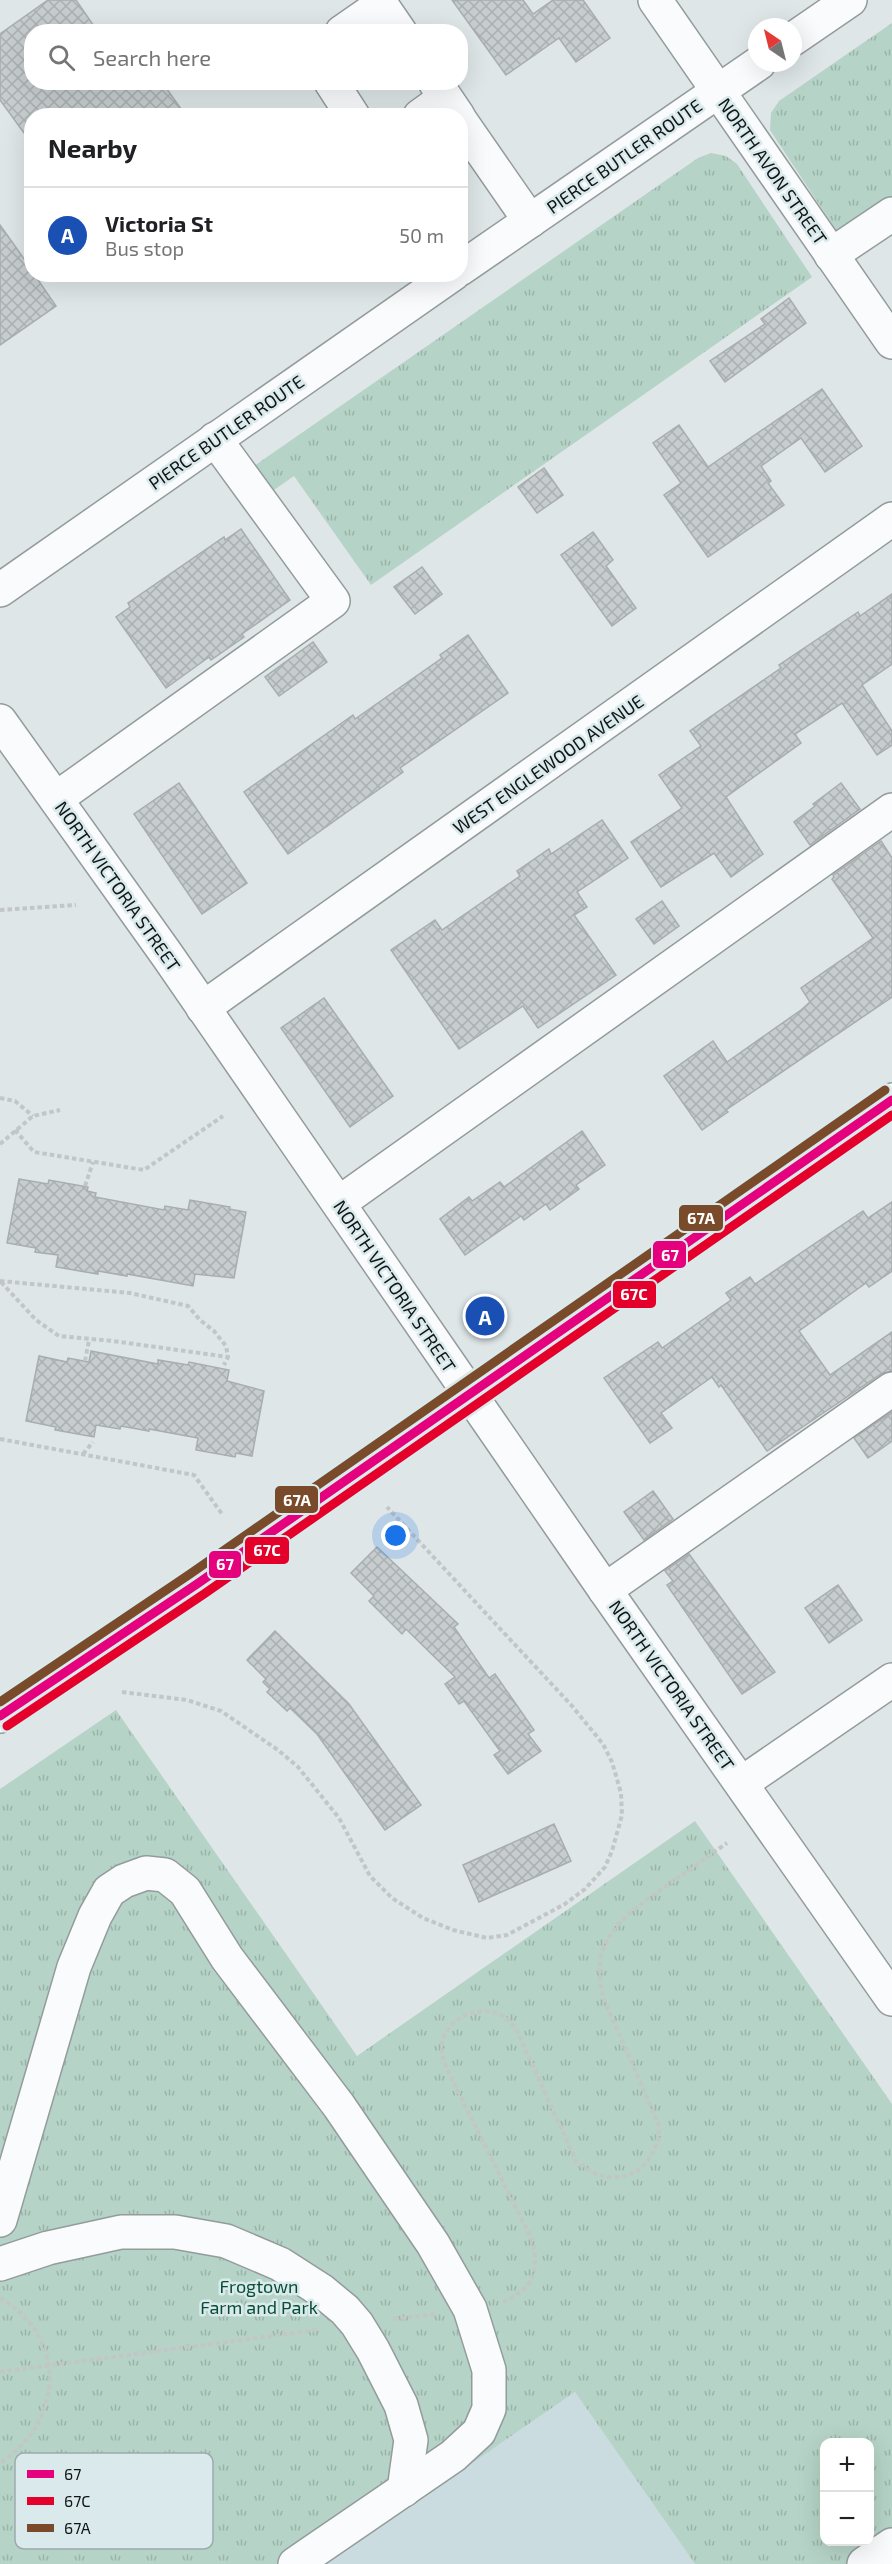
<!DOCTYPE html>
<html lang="en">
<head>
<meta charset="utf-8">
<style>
  body { margin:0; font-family:"Exo 2",sans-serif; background:#f6f6f6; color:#202124 }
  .controls { position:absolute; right:18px; bottom:18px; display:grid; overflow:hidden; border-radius:12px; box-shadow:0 6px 24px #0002 }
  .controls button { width:54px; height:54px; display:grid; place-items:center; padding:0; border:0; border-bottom:2px solid #e0e0e0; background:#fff; color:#202124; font:30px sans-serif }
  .compass { position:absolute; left:748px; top:18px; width:54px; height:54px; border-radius:50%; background:#fff; box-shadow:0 6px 24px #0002; rotate:325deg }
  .you { position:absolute; left:396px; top:1536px; width:21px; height:21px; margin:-15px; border:4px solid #fff; border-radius:50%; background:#1a73e8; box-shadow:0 0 0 9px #1a73e833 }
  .badge { display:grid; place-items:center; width:39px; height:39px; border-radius:50%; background:#0b8043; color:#fff; font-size:20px; font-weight:700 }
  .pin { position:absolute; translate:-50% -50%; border:3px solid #fff; box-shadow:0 2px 6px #0006 }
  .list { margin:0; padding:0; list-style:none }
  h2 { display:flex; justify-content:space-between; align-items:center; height:78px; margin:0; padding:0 24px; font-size:26px }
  h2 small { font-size:20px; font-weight:400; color:#757577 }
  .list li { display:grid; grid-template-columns:39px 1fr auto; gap:18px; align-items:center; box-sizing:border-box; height:96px; padding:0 24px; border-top:2px solid #e0e0e0 }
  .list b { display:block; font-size:22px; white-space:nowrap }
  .list p { margin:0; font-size:20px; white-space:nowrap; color:#757577 }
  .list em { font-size:20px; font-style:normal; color:#757577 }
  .icon { flex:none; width:33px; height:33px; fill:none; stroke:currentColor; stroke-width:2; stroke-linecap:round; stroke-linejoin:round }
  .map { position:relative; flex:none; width:892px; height:2564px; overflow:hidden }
  .search { position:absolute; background:#fff; box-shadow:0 6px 24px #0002; left:24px; top:24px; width:444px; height:66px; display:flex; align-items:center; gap:15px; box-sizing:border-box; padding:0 21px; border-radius:24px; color:#757577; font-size:22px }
  .panel { position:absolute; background:#fff; box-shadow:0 6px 24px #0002; left:24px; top:108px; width:444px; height:174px; border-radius:24px }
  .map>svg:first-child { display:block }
  .built { fill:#cadcdf }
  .grass { fill:url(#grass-tufts); fill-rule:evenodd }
  .building { fill:url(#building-cross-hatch); stroke:#a8adaf; stroke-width:1.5 }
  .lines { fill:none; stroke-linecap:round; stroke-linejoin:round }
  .minor-casing { stroke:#949b9c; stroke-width:36 }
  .major-casing { stroke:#949b9c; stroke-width:36 }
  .path { stroke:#c3c6c7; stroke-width:4; stroke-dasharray:4.5 3; stroke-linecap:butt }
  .minor { stroke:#fafbfc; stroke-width:33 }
  .major { stroke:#fafbfc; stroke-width:33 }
  .bus-1-casing { stroke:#daeaec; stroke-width:14 }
  .bus-2-casing { stroke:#daeaec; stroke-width:14 }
  .bus-3-casing { stroke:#daeaec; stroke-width:14 }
  .bus-1 { stroke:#e5007d; stroke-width:9 }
  .bus-2 { stroke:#e4002b; stroke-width:9 }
  .bus-3 { stroke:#7a4b2a; stroke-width:9 }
  .labels { text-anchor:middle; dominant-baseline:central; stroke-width:5; stroke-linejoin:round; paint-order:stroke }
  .street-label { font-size:18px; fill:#101516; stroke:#daeaec }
  .park-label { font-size:18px; fill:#064d32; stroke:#daeaec }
  .key { fill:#daeaec; stroke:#9daaac; stroke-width:1.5 }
  .key-label { font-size:16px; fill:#101516 }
  .line-badge { stroke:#daeaec; stroke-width:2 }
  .badge-label { font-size:16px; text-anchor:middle; font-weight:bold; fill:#fff }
</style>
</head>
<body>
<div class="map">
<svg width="892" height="2564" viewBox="0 0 892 2564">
  <defs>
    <pattern id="grass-tufts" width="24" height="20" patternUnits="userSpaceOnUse" patternTransform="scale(1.5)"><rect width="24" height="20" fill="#b5d3c6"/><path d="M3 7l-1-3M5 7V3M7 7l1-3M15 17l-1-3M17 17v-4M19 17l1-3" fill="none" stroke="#9bb4a9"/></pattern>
    <pattern id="building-cross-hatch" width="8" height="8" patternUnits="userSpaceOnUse" patternTransform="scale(1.5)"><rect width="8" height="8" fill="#c7cdcf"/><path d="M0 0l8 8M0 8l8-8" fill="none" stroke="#aaafb1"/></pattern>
  </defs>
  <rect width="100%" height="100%" fill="#dee6e8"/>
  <path class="built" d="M575 2392 695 2564H326Z"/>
  <g class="grass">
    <path d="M892 23V200L840 236 770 130 771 113 779 101Z"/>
    <path d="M711 153 726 156 737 164 812 277 371 585 294 476 271 492 254 466 698 158Z"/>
    <path d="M116 1710 357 2056 695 1821 892 2104V2533L848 2564H695L575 2392 326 2564H0V1789ZM824 2442H870V2542H824Z"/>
  </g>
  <g class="building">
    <path d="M48 0H76L98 32H32V82H162L186 116H32V144L0 100V34Z"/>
    <path d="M452 0H523L533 14 553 0H583L610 38 576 62 559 38 506 75Z"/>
    <path d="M0 225 32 270V274H34L56 306 0 345Z"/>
    <path d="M789 298 806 323 725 382 710 361 765 324 761 319Z"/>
    <path d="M822 389 862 446 825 472 801 438 761 466 771 481 768 483 784 505 708 557 664 495 681 483 653 443 679 425 708 467Z"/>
    <path d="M544 468 563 495 537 513 518 487Z"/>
    <path d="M241 529 290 600 242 634 244 637 211 660 209 657 166 688 116 617 130 607 128 603 224 537 225 540Z"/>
    <path d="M593 532 613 560 606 566 636 608 612 626 561 555Z"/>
    <path d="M422 567 442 594 415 614 394 587Z"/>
    <path d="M892 594V664L862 685 892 731V745L877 755 842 703 795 734 801 743 726 797 763 854 731 877 714 853 661 887 631 842 682 808 659 775 701 746 690 731 781 668 779 665 858 612 860 616Z"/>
    <path d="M468 635 508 693 400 768 403 772 288 854 244 792 353 715 355 719 442 658 440 655Z"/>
    <path d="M313 642 327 662 279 696 265 677Z"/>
    <path d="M179 783 247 883 202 914 134 814Z"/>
    <path d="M841 783 860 809 810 845 794 822 815 806 813 804Z"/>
    <path d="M602 820 628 858 577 892 587 907 574 915 616 975 538 1028 523 1006 459 1049 391 950 435 920 442 930 520 876 517 871 549 849 551 854Z"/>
    <path d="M881 841 892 858V997L726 1110 728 1112 702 1130 664 1076 713 1041 727 1062 801 1010 810 1002 801 988 873 938 832 879 834 877 833 875Z"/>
    <path d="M662 901 679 926 654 944 636 919Z"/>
    <path d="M324 998 393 1096 350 1127 281 1028Z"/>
    <path d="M582 1131 605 1165 576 1185 579 1189 550 1210 546 1204 524 1220 521 1216 465 1255 440 1219 469 1197 472 1201 500 1182 504 1187Z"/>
    <path d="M19 1179 48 1184 49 1180 88 1187 87 1191 96 1193 95 1197 164 1210 165 1206 188 1210 190 1200 230 1207 229 1209 246 1212 234 1278 195 1274 193 1286 127 1274V1276L98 1271V1274L56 1267 58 1255 35 1252 36 1248 7 1243Z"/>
    <path d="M892 1202V1271L869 1287 866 1283 799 1331 830 1375 892 1332V1371L881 1374 767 1451 721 1385 719 1387 712 1377 661 1413 672 1428 650 1443 604 1378 658 1342 662 1348 731 1300 726 1293 750 1277 755 1284 863 1211 868 1218Z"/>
    <path d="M91 1351 158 1364V1360L188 1365 189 1362 229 1370 227 1381 264 1391 252 1456 236 1453 235 1457 196 1450 198 1438 149 1429V1431L121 1426 120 1429 96 1425 94 1437 55 1430 56 1427 26 1421 39 1356 67 1362 68 1358 89 1362Z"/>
    <path d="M892 1412V1441L868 1458 854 1438Z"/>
    <path d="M653 1491 673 1519 644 1540 624 1512Z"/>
    <path d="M377 1547 458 1624 454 1627 489 1678 495 1674 534 1730 528 1734 541 1751 508 1774 494 1755 500 1751 464 1701 459 1704 445 1684 455 1677 406 1629 402 1634 369 1601 374 1596 351 1573Z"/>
    <path d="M689 1554 775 1672 742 1694 667 1585 673 1581 665 1571Z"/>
    <path d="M838 1585 862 1620 829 1643 805 1608Z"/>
    <path d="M275 1631 349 1704 421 1805 385 1830 317 1734 290 1708 287 1711 267 1692 270 1689 263 1682 266 1679 247 1660Z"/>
    <path d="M554 1824 571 1861 479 1902 463 1865Z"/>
  </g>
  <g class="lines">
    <g class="minor-casing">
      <g id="minor">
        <path d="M378 0 400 32"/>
        <path d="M655 0 892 342"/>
        <path d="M342 32 381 5"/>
        <path d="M331 82 353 116"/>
        <path d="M435 82 458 116"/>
        <path d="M420 116 445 98"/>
        <path d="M460 120 530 221"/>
        <path d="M831 255 892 214"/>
        <path d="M0 721 167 955 605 1590 892 1999"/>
        <path d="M57 798 333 601 215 439"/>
        <path d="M203 1008 892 519"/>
        <path d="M339 1203 892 810"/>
        <path d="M605 1590 892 1389"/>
        <path d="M0 1716 197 1584 892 1100"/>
        <path d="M742 1783 892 1680"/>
        <path d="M0 2220 74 1967 95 1916 109 1891 124 1881 146 1873 165 1875 185 1891 227 1958 339 2106 433 2244 470 2309 489 2370V2409L479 2432 453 2456 295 2564"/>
        <path d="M0 2264 48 2248 121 2232H175L226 2241 280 2264 322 2291 345 2310 357 2324 373 2350 401 2405 411 2440 404 2490"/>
        <path d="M864 2564 892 2545"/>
      </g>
    </g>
    <g class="major-casing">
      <g id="major">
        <path d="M793 39 850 0"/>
        <path d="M460 269 759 63"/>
        <path d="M0 590 453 274"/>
      </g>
    </g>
    <g class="path">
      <path d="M0 910 76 905"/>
      <path d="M0 1098 15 1101 33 1116"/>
      <path d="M15 1130 34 1152 144 1170 223 1116"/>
      <path d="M0 1144 33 1116 60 1110"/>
      <path d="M85 1186 93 1162"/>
      <path d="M0 1281 130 1293 188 1306 200 1320 214 1331 226 1346 228 1357 224 1365"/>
      <path d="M1 1282 36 1320 59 1336 113 1341 228 1357"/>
      <path d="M85 1361 89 1340"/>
      <path d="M0 1439 194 1475 222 1514"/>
      <path d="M83 1454 93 1442"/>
      <path d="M122 1692 187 1700 221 1711 278 1750 298 1767 339 1818 370 1876 392 1898 423 1918 453 1930 487 1938 507 1935 565 1904 585 1889 605 1867 612 1851 622 1815 621 1793 612 1762 603 1744 572 1706 387 1507"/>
      <path d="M0 2298C68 2337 64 2422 0 2463"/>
      <path d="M503 2302C533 2288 539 2275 533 2242L446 2067C443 2058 440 2050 443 2040 451 2014 484 2003 506 2018 511 2022 515 2028 518 2033L576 2161C612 2194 659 2174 659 2125L605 2002C586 1942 621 1917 666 1886 686 1872 706 1858 727 1843"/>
      <path d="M393 2319 436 2314"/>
      <path d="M0 2372 317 2330"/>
    </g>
    <use href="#minor" class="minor"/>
    <use href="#major" class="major"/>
    <g class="bus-1-casing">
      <path id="bus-1" d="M0 1716 197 1584 892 1100"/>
    </g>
    <g class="bus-2-casing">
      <path id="bus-2" d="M7 1726 204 1594 892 1115"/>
    </g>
    <g class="bus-3-casing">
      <path id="bus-3" d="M0 1702 190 1574 885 1090"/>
    </g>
    <use href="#bus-1" class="bus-1"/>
    <use href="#bus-2" class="bus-2"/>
    <use href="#bus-3" class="bus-3"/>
  </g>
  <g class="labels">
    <g class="street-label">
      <text transform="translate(624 156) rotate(-35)">PIERCE BUTLER ROUTE</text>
      <text transform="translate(773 171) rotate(55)">NORTH AVON STREET</text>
      <text transform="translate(226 432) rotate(-35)">PIERCE BUTLER ROUTE</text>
      <text transform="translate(548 764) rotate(-35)">WEST ENGLEWOOD AVENUE</text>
      <text transform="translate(118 886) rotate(55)">NORTH VICTORIA STREET</text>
      <text transform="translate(395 1286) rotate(56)">NORTH VICTORIA STREET</text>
      <text transform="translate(672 1685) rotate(55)">NORTH VICTORIA STREET</text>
    </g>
    <g class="park-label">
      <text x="259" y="2286">Frogtown<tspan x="259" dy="21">Farm and Park</tspan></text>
    </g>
  </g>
  <rect x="15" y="2453" width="198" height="96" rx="9" class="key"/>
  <rect x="27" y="2470" width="27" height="8" fill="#e5007d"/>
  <rect x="27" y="2497" width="27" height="8" fill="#e4002b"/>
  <rect x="27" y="2524" width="27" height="8" fill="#7a4b2a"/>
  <g class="key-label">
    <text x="64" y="2480">67</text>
    <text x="64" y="2507">67C</text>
    <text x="64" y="2534">67A</text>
  </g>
  <g class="line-badge">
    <rect x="678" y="1204" width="46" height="28" rx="6" fill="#7a4b2a"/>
    <rect x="652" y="1240" width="35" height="29" rx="6" fill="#e5007d"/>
    <rect x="612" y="1280" width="45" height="29" rx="6" fill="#e4002b"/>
    <rect x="274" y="1485" width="45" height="29" rx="6" fill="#7a4b2a"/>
    <rect x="244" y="1536" width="46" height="29" rx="6" fill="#e4002b"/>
    <rect x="208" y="1550" width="34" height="29" rx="6" fill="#e5007d"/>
  </g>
  <g class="badge-label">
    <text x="701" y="1224">67A</text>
    <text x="670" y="1261">67</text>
    <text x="634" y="1300">67C</text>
    <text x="297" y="1506">67A</text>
    <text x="267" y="1556">67C</text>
    <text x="225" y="1570">67</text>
  </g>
</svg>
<div class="controls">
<button>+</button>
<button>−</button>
</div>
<svg class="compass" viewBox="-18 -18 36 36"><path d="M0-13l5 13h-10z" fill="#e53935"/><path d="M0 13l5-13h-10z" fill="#757577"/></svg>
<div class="you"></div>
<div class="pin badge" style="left:485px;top:1316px;background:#1a4fb4">A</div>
<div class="search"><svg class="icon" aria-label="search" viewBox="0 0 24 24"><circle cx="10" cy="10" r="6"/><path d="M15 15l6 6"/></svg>Search here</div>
<section class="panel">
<h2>Nearby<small></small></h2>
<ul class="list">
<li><span class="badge" style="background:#1a4fb4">A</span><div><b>Victoria St</b><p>Bus stop</p></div><em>50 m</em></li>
</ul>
</section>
</div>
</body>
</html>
